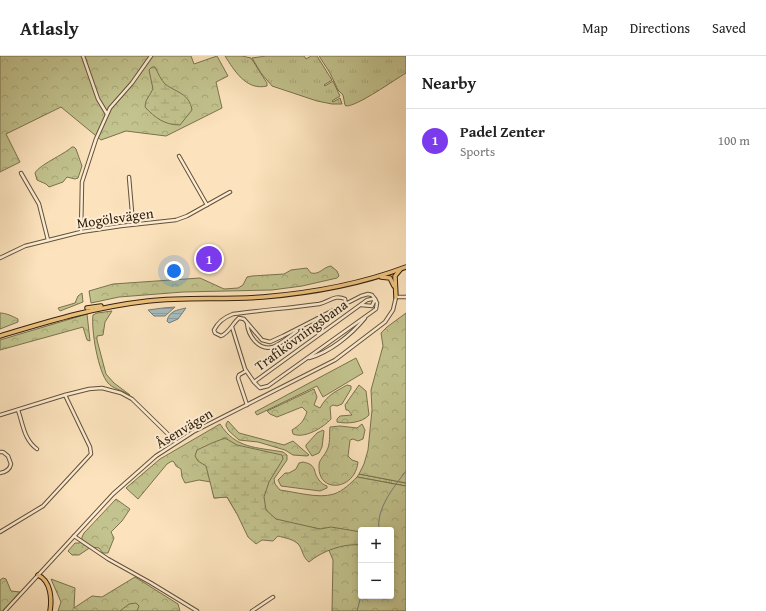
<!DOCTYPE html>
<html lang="en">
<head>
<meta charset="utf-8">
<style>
  body { margin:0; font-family:"Gentium Book Plus",serif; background:#f2f2f2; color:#222 }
  .controls { position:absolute; right:12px; bottom:12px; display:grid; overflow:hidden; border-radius:4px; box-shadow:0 2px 6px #0003 }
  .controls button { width:36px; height:36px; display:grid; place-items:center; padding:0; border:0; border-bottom:1px solid #e0e0e0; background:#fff; color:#222; font:20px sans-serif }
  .you { position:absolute; left:174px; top:215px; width:14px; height:14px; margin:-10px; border:3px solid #fff; border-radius:50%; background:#1a73e8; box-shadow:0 0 0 6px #1a73e833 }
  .badge { display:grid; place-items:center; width:26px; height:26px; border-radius:50%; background:#7c3aed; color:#fff; font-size:13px; font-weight:700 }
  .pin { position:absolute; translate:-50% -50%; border:2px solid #fff; box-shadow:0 1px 4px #0006 }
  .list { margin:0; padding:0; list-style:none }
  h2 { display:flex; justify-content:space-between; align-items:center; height:52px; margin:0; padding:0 16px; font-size:17px }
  h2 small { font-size:13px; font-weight:400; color:#767676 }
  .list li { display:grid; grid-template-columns:26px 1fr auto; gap:12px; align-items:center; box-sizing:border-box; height:64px; padding:0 16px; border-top:1px solid #e0e0e0 }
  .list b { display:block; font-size:15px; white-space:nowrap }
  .list p { margin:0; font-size:13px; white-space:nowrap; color:#767676 }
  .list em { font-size:13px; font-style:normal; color:#767676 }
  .map { position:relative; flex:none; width:406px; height:555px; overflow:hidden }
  header { display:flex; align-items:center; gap:24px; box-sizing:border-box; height:56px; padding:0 20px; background:#fff; border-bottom:1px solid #e0e0e0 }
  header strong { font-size:19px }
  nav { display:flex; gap:22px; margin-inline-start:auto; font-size:14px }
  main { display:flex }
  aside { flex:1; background:#fff }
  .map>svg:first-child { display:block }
  .grass { fill:url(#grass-tufts); stroke:#7a724e }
  .forest { fill:url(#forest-crowns); stroke:#7a724e; fill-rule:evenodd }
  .wetland { fill:url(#wetland-marsh); stroke:#7a724e }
  .park { fill:#c2c38e; stroke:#7a724e }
  .water { fill:url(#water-rules); stroke:#787d77 }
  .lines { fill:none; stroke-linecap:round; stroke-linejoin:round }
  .stream { stroke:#787d77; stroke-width:1 }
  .minor-casing { stroke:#645139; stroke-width:4.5 }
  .highway-casing { stroke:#32200d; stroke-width:5.5 }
  .minor { stroke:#fdedd4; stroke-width:2.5 }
  .highway { stroke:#eec27e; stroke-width:3.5 }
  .labels { text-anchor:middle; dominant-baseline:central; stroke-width:4; stroke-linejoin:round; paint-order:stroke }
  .street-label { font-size:14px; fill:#32200d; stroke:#fdedd4 }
</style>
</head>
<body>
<header>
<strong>Atlasly</strong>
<nav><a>Map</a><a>Directions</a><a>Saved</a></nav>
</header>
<main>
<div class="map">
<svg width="406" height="555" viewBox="0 0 406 555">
  <defs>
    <pattern id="grass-tufts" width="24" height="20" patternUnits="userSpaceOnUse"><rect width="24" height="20" fill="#c2c38e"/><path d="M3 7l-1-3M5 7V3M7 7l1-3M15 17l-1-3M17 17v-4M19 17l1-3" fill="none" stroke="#a7a779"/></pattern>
    <pattern id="forest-crowns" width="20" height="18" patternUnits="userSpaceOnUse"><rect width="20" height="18" fill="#c2c38e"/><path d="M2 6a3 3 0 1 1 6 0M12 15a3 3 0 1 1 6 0" fill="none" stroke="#a7a779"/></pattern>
    <pattern id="wetland-marsh" width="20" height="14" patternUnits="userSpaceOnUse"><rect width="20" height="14" fill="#c2c38e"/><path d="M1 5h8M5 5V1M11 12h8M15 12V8" fill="none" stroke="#a7a779"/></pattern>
    <pattern id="water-rules" width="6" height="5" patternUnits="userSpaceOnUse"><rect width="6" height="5" fill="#a6bbbe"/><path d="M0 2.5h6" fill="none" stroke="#8fa0a2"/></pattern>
  </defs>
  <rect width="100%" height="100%" fill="#fce3bd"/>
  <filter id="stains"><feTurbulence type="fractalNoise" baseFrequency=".005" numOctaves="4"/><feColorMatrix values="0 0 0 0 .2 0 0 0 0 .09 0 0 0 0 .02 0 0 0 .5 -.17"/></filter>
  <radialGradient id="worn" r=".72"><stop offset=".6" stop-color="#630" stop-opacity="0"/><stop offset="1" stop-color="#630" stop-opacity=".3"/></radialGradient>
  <g class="grass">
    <path d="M225 0H242L251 2 267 27V30C246 35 234 14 225 0Z"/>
    <path d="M266 0H304L306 3 311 0H317L332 24 324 29 325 30 333 25 340 40 332 45 333 46 340 42 342 48H332L317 45 272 30 261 17 252 2Z"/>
    <path d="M319 0H406V17C394 24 358 50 346 50L345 49 343 39 338 34 330 17Z"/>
    <path d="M359 418 406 427V430L357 421Z"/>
  </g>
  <g class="forest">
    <path d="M0 0H191L194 8 217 0 228 20 216 26 222 52 166 80 126 75 101 84 61 51 6 78 20 106 0 116Z"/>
    <path d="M72 91H74L76 93 82 110 78 122 75 123 67 121 63 126 49 131 46 128 37 124 35 117C39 109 63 99 72 91Z"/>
    <path d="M331 210 337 215 339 220 337 222 302 230 272 234 183 236 119 241 91 247 89 235 113 228 200 222 224 233 238 232 243 229 247 221 252 220 284 218 291 214 307 212 311 217C320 219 323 211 331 210Z"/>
    <path d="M82 237 83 246 60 255 58 252 75 247 78 240Z"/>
    <path d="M112 255 105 266 103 279 97 280V284L106 318 114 327 130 339C123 335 112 332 108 327 98 316 91 273 93 259L97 257Z"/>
    <path d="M0 257C6 257 12 260 18 263V266L0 273Z"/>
    <path d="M406 257V427L359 418 364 408 368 394 372 354 371 334 383 290 381 277 387 271Z"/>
    <path d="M87 258 90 285 87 284 83 271 0 294V284Z"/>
    <path d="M347 329 351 330V333L342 348 337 350 333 349 330 351 331 363C323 372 304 383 293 378L292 374C300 369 304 365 307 356L302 351 277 361 270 358 267 355 314 333 317 341 314 349 320 352C327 339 335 336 347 329Z"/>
    <path d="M359 329 366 335 369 359C362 367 347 368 337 366V363L340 360 352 359 348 354H346L345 349Z"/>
    <path d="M228 365 239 377 284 389 293 385 309 399 307 400 293 399 285 394 258 386 239 384 229 375 226 370V368Z"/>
    <path d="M220 368C236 393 256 391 283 396L287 399V404L274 423 275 428 280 434C296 436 318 443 334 438 343 435 351 427 357 421L406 430V555H332L333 504 320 473 237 458 227 441 214 442 211 426 199 424 185 427 182 421 181 413 176 410 174 406 172 405 167 408 138 443 126 432 160 403ZM361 474H391V540H361Z"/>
    <path d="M362 368 365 374 363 383 358 385 353 383 350 384 348 400 352 404 358 406C355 435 317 438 319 409 319 404 324 400 326 396 331 388 329 379 330 371L340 370 357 372Z"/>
    <path d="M323 374 324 375 322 391 319 397 312 400 306 391V389L317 377Z"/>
    <path d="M303 406C318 409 312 415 319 424 321 427 324 429 327 430V432L320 435 281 430 278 424 285 417H289L296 413 299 407Z"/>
    <path d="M116 443 130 453 122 465 111 476 114 482 108 497H103L99 492 91 491 79 499H72L68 495 75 487H79L82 486V481L84 477Z"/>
    <path d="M135 521 178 548 180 555H58L61 546 51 523 75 532 74 552 92 540 102 541Z"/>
    <path d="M3 522 6 523 11 535 20 536 3 555H0V524Z"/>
  </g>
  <g class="wetland">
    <path d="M152 11H155C158 17 161 24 165 28 177 37 189 37 192 54L180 69C165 69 155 62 145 51L146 45 153 33 149 14Z"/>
    <path d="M225 382 237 389 282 399 283 403 269 426 264 441 266 454 276 463 320 473 331 471 361 476V489C344 487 322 495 309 506 303 502 303 495 299 489 294 483 285 482 278 480L273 485 262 484 256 488 248 481 237 458 227 441 214 442 206 410 198 405 195 400 197 394 212 387Z"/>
    <path d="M136 547 139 550 137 555H120L129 548Z"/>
  </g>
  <path class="park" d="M356 302 363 317 323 341 317 330 257 359 255 356Z"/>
  <g class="water">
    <path d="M175 251 165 260H154L148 254 163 252Z"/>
    <path d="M186 252 178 263 169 267 167 265C169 255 177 254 186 252Z"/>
  </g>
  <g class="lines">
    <g class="stream">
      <path d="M379 474C376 452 394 431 406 415"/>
      <path d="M357 555 361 540"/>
    </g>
    <g class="minor-casing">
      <g id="minor">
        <path d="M83 0 98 43 107 58"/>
        <path d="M179 100 207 149"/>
        <path d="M21 117 39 148 48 184"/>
        <path d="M129 121 133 168"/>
        <path d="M81 176 82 126 96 83 110 52 132 27 151 0"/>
        <path d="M0 202 25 190 81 176 121 170 176 164 187 160 230 136"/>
        <path d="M372 243H375L377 247 376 253 268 330 260 332 254 326 367 244Z"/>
        <path d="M346 249 345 243C335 238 329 246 319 248 291 252 262 254 233 258 225 261 218 266 214 274L215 277 221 280C229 277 232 268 239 262L244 263 262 284 270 286 283 280 361 240 368 238 372 239 375 243 372 250 361 249"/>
        <path d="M247 267C248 279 258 295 273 291 281 288 290 280 297 275"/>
        <path d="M232 271 245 313 254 326"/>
        <path d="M309 302C330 296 351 279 365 262"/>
        <path d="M246 315 239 319 238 322 247 349"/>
        <path d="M18 354C23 368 24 384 37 393"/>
        <path d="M0 359 65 339 89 333 102 332 121 337 132 343 176 386"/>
        <path d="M0 396H3L8 400 11 408C10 413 6 416 0 417"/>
        <path d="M0 476 43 450 91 398 90 391 65 339"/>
        <path d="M74 480 108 503 151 527 197 555"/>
        <path d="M5 555 113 438 156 400 193 376 335 304 385 266 393 254 396 241H406"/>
        <path d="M252 555 273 541"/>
      </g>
    </g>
    <g class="highway-casing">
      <g id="highway">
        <path d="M381 221 390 222 394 230"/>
        <path d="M396 241 395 220 400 214"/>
        <path d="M87 252 101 250"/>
        <path d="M0 280C50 265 95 251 148 245 186 241 225 244 263 241 312 237 361 228 406 211"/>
        <path d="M38 519C51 525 52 543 50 555"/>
      </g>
    </g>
    <use href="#minor" class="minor"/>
    <use href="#highway" class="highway"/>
  </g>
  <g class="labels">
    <g class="street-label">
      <text transform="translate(115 162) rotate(-8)">Mogölsvägen</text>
      <text transform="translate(301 279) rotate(-36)">Trafikövningsbana</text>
      <text transform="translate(184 372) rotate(-31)">Åsenvägen</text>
    </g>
  </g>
  <rect width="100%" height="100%" filter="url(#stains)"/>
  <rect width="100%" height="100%" fill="url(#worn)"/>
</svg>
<div class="controls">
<button>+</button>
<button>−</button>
</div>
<div class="you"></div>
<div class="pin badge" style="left:209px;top:203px">1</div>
</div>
<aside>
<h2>Nearby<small></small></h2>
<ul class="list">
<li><span class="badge">1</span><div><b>Padel Zenter</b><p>Sports</p></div><em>100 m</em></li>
</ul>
</aside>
</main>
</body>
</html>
